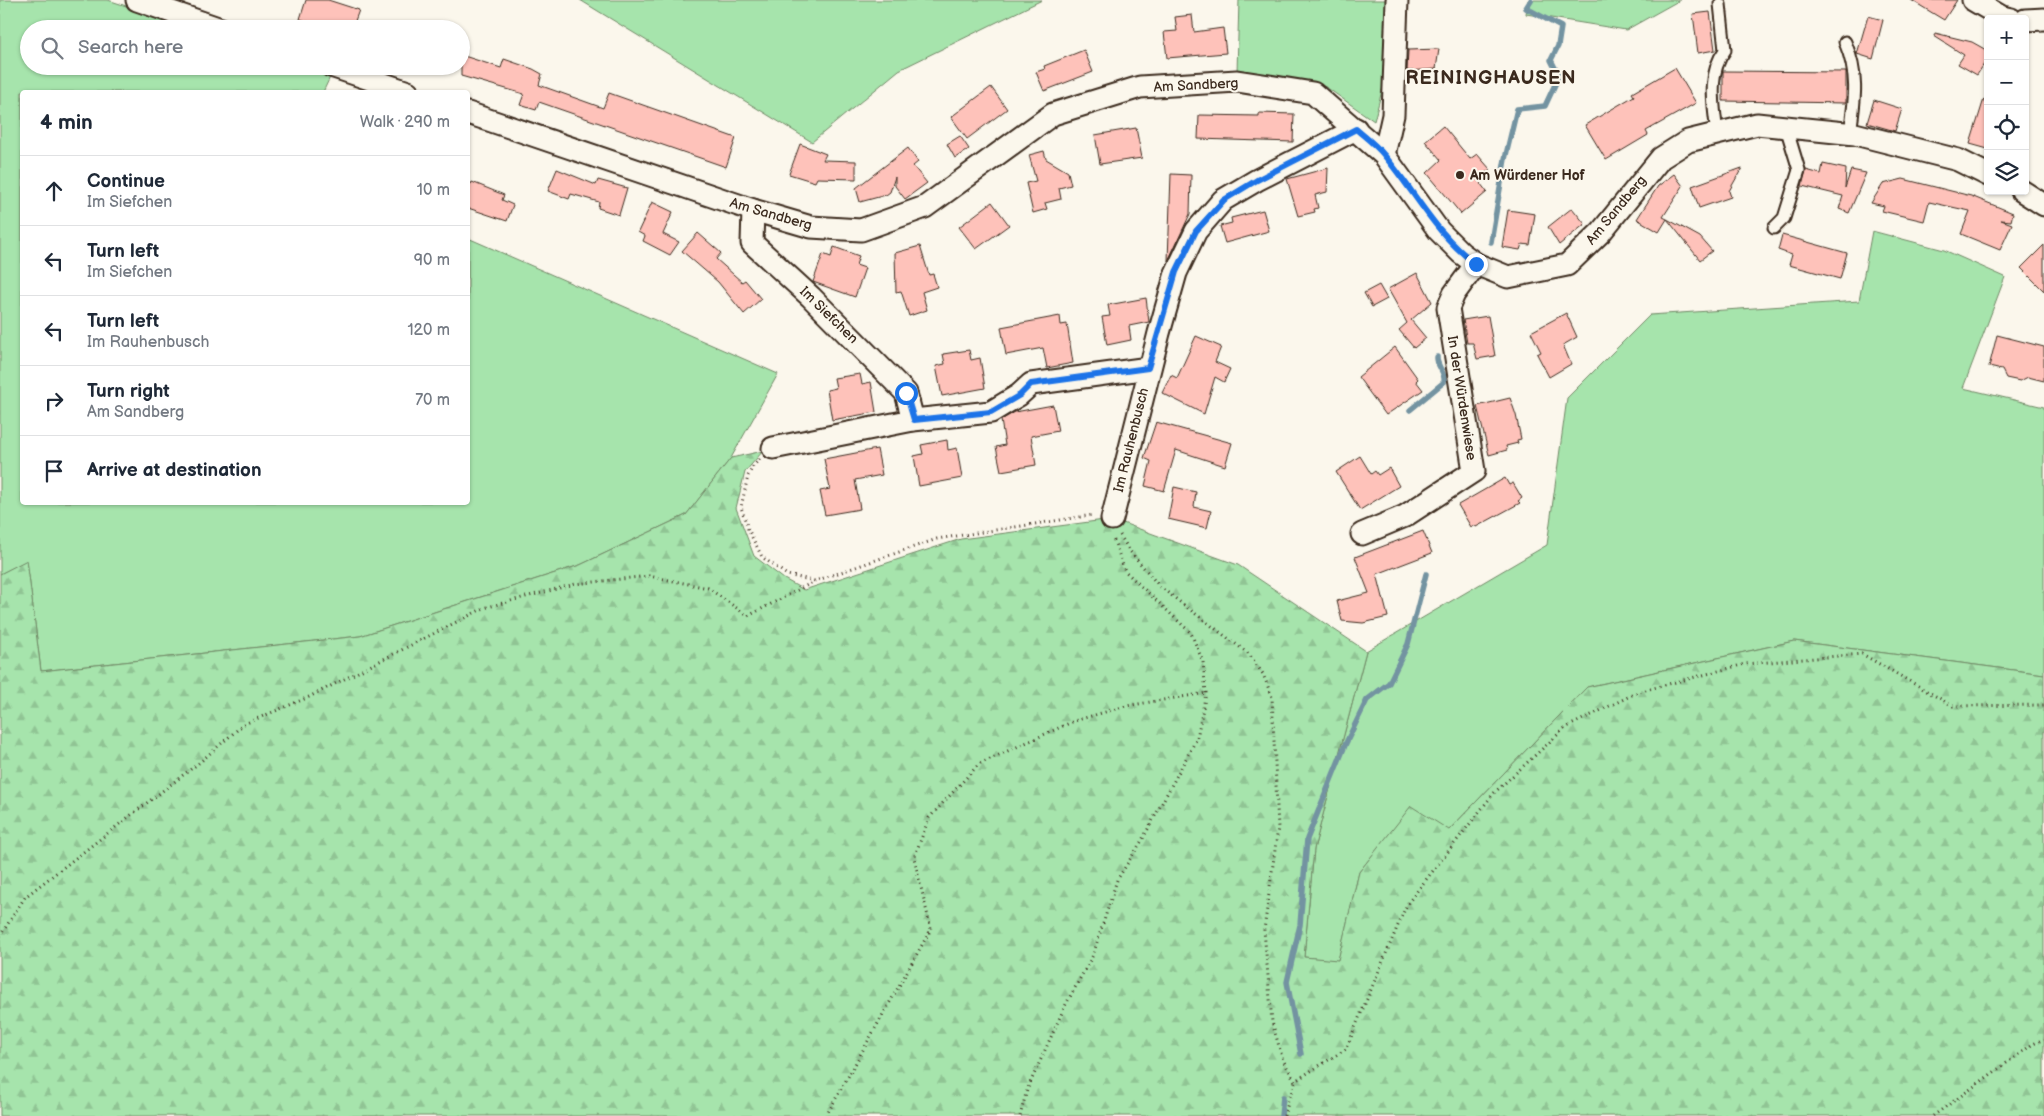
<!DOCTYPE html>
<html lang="en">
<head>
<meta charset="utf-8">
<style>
  body { margin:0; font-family:"Balsamiq Sans",sans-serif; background:#f6f6f7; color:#1f2937 }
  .controls { position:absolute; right:15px; top:15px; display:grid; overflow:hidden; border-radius:5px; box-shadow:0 1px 4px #0004 }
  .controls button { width:45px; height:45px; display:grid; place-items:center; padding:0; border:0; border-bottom:1px solid #e0e1e3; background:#fff; color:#1f2937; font:25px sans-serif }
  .stop { position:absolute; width:15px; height:15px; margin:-11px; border:4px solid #1a73e8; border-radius:50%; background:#fff }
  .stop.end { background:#1a73e8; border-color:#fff; box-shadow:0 1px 5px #0008 }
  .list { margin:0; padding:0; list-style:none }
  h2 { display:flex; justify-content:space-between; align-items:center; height:65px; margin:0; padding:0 20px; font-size:21px }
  h2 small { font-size:16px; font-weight:400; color:#747a83 }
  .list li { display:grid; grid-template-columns:32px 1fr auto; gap:15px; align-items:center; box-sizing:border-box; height:70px; padding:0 20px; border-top:1px solid #e0e1e3 }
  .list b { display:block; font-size:19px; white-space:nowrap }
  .list p { margin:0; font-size:16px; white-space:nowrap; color:#747a83 }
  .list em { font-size:16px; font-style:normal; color:#747a83 }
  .icon { flex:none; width:28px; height:28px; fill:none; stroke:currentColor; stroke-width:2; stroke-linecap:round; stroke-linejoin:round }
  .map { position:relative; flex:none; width:2044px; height:1116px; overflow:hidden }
  .search { position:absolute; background:#fff; box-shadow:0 1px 4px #0004; left:20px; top:20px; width:450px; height:55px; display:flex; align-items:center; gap:12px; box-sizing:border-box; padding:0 18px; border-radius:28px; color:#747a83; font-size:19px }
  .panel { position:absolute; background:#fff; box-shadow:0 1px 4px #0004; left:20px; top:90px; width:450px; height:415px; border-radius:5px }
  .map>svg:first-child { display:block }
  .grass { fill:#a6e4ac; stroke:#708765 }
  .forest { fill:url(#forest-firs); stroke:#708765 }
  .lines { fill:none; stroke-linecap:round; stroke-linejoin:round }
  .stream { stroke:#7393a1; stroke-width:5.5 }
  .building { fill:#fec2ba; stroke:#3b2a1e }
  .lane-casing { stroke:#3b2a1e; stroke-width:15 }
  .street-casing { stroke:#3b2a1e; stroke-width:25 }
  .path { stroke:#3b2a1e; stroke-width:3; stroke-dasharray:1 4; stroke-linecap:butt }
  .lane { stroke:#fbf7ec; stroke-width:11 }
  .street { stroke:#fbf7ec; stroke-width:21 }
  .route { stroke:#1a73e8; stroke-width:6 }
  .poi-dot { fill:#3b2a1e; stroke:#fbf7ec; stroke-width:2 }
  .labels { text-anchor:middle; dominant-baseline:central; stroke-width:4; stroke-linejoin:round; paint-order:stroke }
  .street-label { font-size:14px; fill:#3b2a1e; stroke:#fbf7ec }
  .poi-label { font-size:14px; font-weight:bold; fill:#3b2a1e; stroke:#fbf7ec; text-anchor:start }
  .district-label { font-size:19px; font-weight:bold; letter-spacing:1px; fill:#3b2a1e; stroke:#fbf7ec }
</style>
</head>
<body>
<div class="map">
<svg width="2044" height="1116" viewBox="0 0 2044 1116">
  <defs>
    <pattern id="forest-firs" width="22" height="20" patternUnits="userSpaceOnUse" patternTransform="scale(1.25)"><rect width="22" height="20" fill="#a6e4ac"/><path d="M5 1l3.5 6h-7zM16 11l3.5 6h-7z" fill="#90c494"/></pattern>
  </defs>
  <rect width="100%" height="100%" fill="#fbf7ec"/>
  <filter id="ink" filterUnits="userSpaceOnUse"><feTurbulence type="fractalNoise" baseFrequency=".02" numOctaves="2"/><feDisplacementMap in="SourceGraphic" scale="10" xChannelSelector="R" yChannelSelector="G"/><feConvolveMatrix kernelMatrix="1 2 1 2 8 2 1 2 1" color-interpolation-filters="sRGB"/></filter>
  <g filter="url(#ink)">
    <g class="grass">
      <path d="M0 0H108L196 29H29V66H311L332 73 323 92H22V502H468V238L778 374 731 458 686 515 580 565 360 636 41 671 27 561 0 574Z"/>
      <path d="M580 0H1042L899 70 812 142Z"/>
      <path d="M1239 0H1389L1386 75 1374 121 1326 87 1237 72Z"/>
      <path d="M1528 0H1680L1626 30 1526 14Z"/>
      <path d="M1872 231 1944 250 2005 277 1963 388 2044 407V674L1794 641 1587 687 1448 831 1411 807 1359 872 1338 961 1304 957 1314 849 1366 651 1547 545 1567 398 1650 315 1859 301Z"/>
    </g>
    <path class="forest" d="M763 451 745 472 736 508 754 556 784 579 804 590 961 539 1112 519 1238 565 1366 651 1314 849 1304 957 1338 960 1359 872 1411 806 1449 830 1587 687 1794 641 2044 674V1116H0V574L27 560 41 671 360 636 580 565 686 515 731 458Z"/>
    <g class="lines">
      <g class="stream">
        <path d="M1491 242 1505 159 1517 109 1545 106 1559 76 1551 60 1558 46 1561 27 1526 8 1531 0"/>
        <path d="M1410 410 1444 382C1446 372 1436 366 1437 357"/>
        <path d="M1301 1054 1287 982 1300 925 1307 839 1346 743 1367 700 1389 683 1408 644 1426 574"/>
        <path d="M1281 1116 1283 1097"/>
      </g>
    </g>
    <g class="building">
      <path d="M306 0H328L359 10 352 29H331L300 19Z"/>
      <path d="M1911 0H1957L1944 20Z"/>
      <path d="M1710 12 1715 50 1698 53 1693 14Z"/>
      <path d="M1192 15 1194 32 1223 28 1226 53 1167 58 1164 32 1177 31 1175 17Z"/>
      <path d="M1868 16 1883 20 1873 59 1857 54Z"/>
      <path d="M1935 33 1972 42 1988 51V58L1977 75 1958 64 1964 55 1934 36Z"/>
      <path d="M1439 49 1436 69 1407 71 1408 50Z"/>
      <path d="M1084 50 1093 72 1044 91 1036 72 1045 69 1044 66Z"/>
      <path d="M461 55 501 68 504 59 533 69 542 74 539 85 603 108 609 93 736 138 726 167 539 102 536 110 520 105 524 94 461 76Z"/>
      <path d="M1675 68 1696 103 1646 131 1648 135 1606 160 1585 125 1634 96 1632 93Z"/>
      <path d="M1723 71 1846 72V103L1723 101Z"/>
      <path d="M991 87 1007 109 967 139 951 117Z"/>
      <path d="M1984 99H1988V149L1970 144Z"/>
      <path d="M1874 100 1902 109 1895 131 1867 123Z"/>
      <path d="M1259 113 1294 114 1293 142 1198 139 1199 115 1259 116Z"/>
      <path d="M1443 126 1470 159 1477 154 1490 169 1477 179 1487 192 1461 214 1427 173 1441 160 1425 141Z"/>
      <path d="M1136 128 1142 158 1100 164 1095 135Z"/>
      <path d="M960 136 969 149 955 158 947 144Z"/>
      <path d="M800 144 826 154 823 160 856 161V179L817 178 815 182 789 174Z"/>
      <path d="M908 148 918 162 913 166 927 183 905 199 895 186V177L890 192 886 195 860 202 856 188Z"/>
      <path d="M1044 151 1046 159 1068 172 1071 185 1059 188 1061 199 1045 203 1047 209 1033 213 1026 183 1036 181 1029 155Z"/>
      <path d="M1823 164 1846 169 1845 188 1851 170 1866 173 1849 213 1839 209 1843 196 1802 186 1806 170 1821 174Z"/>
      <path d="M1328 168 1327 192 1315 195 1318 208 1314 209 1315 212 1298 216 1287 179Z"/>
      <path d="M1742 168 1729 191 1731 197 1699 208 1692 186Z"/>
      <path d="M557 169 596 185 598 180 627 188 619 215 598 208 599 202 571 194 569 199 548 191Z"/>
      <path d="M1171 174 1191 175 1190 214 1168 261Z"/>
      <path d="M1674 174 1683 186 1663 217 1667 219 1659 232 1637 219 1658 186Z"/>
      <path d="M1903 179 1971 196 2013 213 2011 221 2001 220 2012 224 2000 250 1961 234 1970 211 1929 202 1924 221 1882 211 1884 206 1871 203 1883 184Z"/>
      <path d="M472 182 504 195 502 200 513 205 507 221 468 208V183L471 184Z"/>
      <path d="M652 202 673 212 663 234 679 242 670 255 643 241 645 236 638 232Z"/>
      <path d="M992 202 1009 225 976 249 959 227Z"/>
      <path d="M1572 208 1585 224 1559 245 1548 227Z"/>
      <path d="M1263 210 1269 231 1225 243 1220 226 1232 223 1231 218Z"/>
      <path d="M1508 210 1535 214 1530 245 1522 244 1520 250 1502 247Z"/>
      <path d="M1667 219 1700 237 1712 251 1700 260Z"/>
      <path d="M698 233 721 253 716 259 742 282 745 280 761 299 744 314 718 282 682 251Z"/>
      <path d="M1782 235 1847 253 1840 279 1789 265 1792 255 1778 250Z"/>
      <path d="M2044 245V291L2021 268Z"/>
      <path d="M920 246 929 275 933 274 937 287 922 292 927 310 909 316 901 291 896 292 895 253Z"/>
      <path d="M834 247 859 256 856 265 865 268 855 297 813 282 823 254 831 257Z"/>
      <path d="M1417 273 1432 302 1411 320 1426 338 1414 348 1399 330 1407 323 1388 289Z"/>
      <path d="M1379 285 1387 299 1372 307 1364 293Z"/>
      <path d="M1146 298 1149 322 1129 326 1131 340 1107 345 1102 317 1110 316 1108 305Z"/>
      <path d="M1566 313 1577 337 1563 345 1571 364 1549 377 1537 354 1541 352 1531 332Z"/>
      <path d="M1060 316 1061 325 1067 324 1073 363 1047 368 1043 348 1006 355 1001 327Z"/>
      <path d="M1488 316 1495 356 1477 359 1473 343H1467L1463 320Z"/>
      <path d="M1997 335 2044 347V381L2028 377 2020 381 2006 378 2002 370 1989 367Z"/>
      <path d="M1196 336 1221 347 1215 362 1230 369 1224 382 1215 377 1204 414 1162 393 1171 375 1177 378Z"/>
      <path d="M1395 347 1418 379 1416 381 1423 390 1386 415 1358 377Z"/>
      <path d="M969 350 971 360 980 358 985 388 942 396 936 366 945 364 943 354Z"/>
      <path d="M860 374 862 384 871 382 876 412 832 420 827 390 836 388 834 378Z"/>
      <path d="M1510 398 1516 415 1521 439 1517 440 1518 443 1506 446 1507 450 1489 455 1477 406Z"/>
      <path d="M1053 405 1058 431 1031 436 1036 465 1001 471 996 447 1005 445 1001 420 1015 412Z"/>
      <path d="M1156 422 1232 443 1225 466 1176 450 1164 491 1145 486 1151 461 1144 458Z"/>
      <path d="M947 440 948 450 957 448 962 478 919 486 914 456 923 454 921 445Z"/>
      <path d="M877 449 882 475 855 480 860 509 825 515 820 491 830 489 824 459Z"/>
      <path d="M1360 456 1371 474 1375 471 1378 475 1389 468 1399 486 1360 510 1336 472Z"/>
      <path d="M1505 478 1509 485 1513 483 1522 498 1518 501 1520 503 1476 527 1475 525 1471 527 1458 505Z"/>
      <path d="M1174 487 1196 492 1194 507 1211 511 1207 528 1168 519Z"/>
      <path d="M1423 531 1432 553 1377 574 1388 617 1363 623 1342 621 1337 601 1369 593 1355 557Z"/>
    </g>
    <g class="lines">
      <g class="lane-casing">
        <g id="lane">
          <path d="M1845 42C1859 75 1855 99 1850 133"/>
          <path d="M1717 134C1714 106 1707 74 1725 50L1720 4"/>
          <path d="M1774 228 1784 218 1799 170 1786 127"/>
        </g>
      </g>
      <g class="street-casing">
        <g id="street">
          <path d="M137 0 221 29"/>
          <path d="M1973 0 2002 17 2011 19"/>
          <path d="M2025 20 2044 19"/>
          <path d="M331 66 408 92"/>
          <path d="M468 113 753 210 811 227 861 230 925 207 1053 114 1140 87 1237 81 1313 93 1384 155 1439 231 1461 253 1476 264 1508 277 1567 265 1601 232 1661 158 1688 141 1757 124 1855 134 1958 160 1988 175"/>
          <path d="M1384 155 1393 115 1397 0"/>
          <path d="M2022 191 2044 205"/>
          <path d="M753 210 752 243 811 297 906 393 913 420"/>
          <path d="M773 448 913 420 991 412 1019 395 1031 384 1149 368"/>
          <path d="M1112 519 1159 333 1176 273 1196 231 1223 200 1257 180 1356 129"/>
          <path d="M1362 534 1405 516 1474 471 1448 308 1454 294 1476 264"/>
        </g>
      </g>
      <g class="path">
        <path d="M760 459 753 466 748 476 741 507 748 529 762 557 787 575 815 581 937 539 1093 515"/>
        <path d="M1120 535 1129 550 1160 587 1249 654 1263 674 1272 697 1278 828 1264 930 1272 1022 1283 1060 1295 1081 1346 1049 1407 904 1494 793 1565 728 1638 692 1745 664 1862 654 1953 706 2044 705"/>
        <path d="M0 936 25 897 200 762 244 724 309 697 484 608 575 584 649 576 708 588 748 616 815 581"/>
        <path d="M826 1116 931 929 914 858 929 818 979 764 1074 721 1126 706 1206 693"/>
        <path d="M1020 1116 1027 1090 1065 1006 1093 955 1117 880 1141 842 1197 738 1206 693 1203 662 1191 633 1125 571 1113 538"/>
        <path d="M1284 1116 1295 1081"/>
        <path d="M1933 1116 2033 1044 2044 1039"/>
      </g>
      <use href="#lane" class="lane"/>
      <use href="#street" class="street"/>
    </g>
  </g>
  <g class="lines" filter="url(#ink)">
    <path class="route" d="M906 393 914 420 991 412 1020 395 1031 384 1148 368 1176 272 1196 231 1224 200 1257 180 1356 129C1365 137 1376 145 1384 155 1416 193 1435 234 1476 264"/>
  </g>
  <circle class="poi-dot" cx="1460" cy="175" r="5"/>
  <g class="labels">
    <g class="street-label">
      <text transform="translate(1196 85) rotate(-3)">Am Sandberg</text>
      <text transform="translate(1616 210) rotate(-50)">Am Sandberg</text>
      <text transform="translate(771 214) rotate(16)">Am Sandberg</text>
      <text transform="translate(829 315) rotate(44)">Im Siefchen</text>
      <text transform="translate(1462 398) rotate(81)">In der Würdenwiese</text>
      <text transform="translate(1131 440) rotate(-76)">Im Rauhenbusch</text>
    </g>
    <g class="poi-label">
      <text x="1470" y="175">Am Würdener Hof</text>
    </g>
    <g class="district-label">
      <text x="1491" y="78">REININGHAUSEN</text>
    </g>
  </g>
</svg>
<div class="controls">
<button>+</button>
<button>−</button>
<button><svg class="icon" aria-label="locate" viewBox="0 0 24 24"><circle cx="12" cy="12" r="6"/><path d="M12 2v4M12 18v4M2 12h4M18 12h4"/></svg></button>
<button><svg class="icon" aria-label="layers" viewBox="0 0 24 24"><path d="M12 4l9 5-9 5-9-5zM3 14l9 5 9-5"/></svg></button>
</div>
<div class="stop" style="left:906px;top:393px"></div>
<div class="stop end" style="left:1476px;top:264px"></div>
<div class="search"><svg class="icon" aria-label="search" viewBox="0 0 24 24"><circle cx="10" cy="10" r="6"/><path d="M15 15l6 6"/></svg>Search here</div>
<section class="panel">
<h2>4 min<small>Walk · 290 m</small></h2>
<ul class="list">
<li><svg class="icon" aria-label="ahead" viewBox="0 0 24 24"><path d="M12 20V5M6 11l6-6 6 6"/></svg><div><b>Continue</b><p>Im Siefchen</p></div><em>10 m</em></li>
<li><svg class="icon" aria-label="left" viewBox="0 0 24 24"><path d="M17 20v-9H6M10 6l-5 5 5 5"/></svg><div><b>Turn left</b><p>Im Siefchen</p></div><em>90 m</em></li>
<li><svg class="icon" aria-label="left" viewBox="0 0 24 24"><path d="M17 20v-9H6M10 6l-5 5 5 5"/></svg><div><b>Turn left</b><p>Im Rauhenbusch</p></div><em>120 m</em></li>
<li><svg class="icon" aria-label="right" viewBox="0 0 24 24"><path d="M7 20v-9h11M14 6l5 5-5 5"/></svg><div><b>Turn right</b><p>Am Sandberg</p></div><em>70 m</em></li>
<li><svg class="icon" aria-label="arrive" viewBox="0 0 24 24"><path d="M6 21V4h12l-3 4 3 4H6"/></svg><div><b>Arrive at destination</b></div></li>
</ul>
</section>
</div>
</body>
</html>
